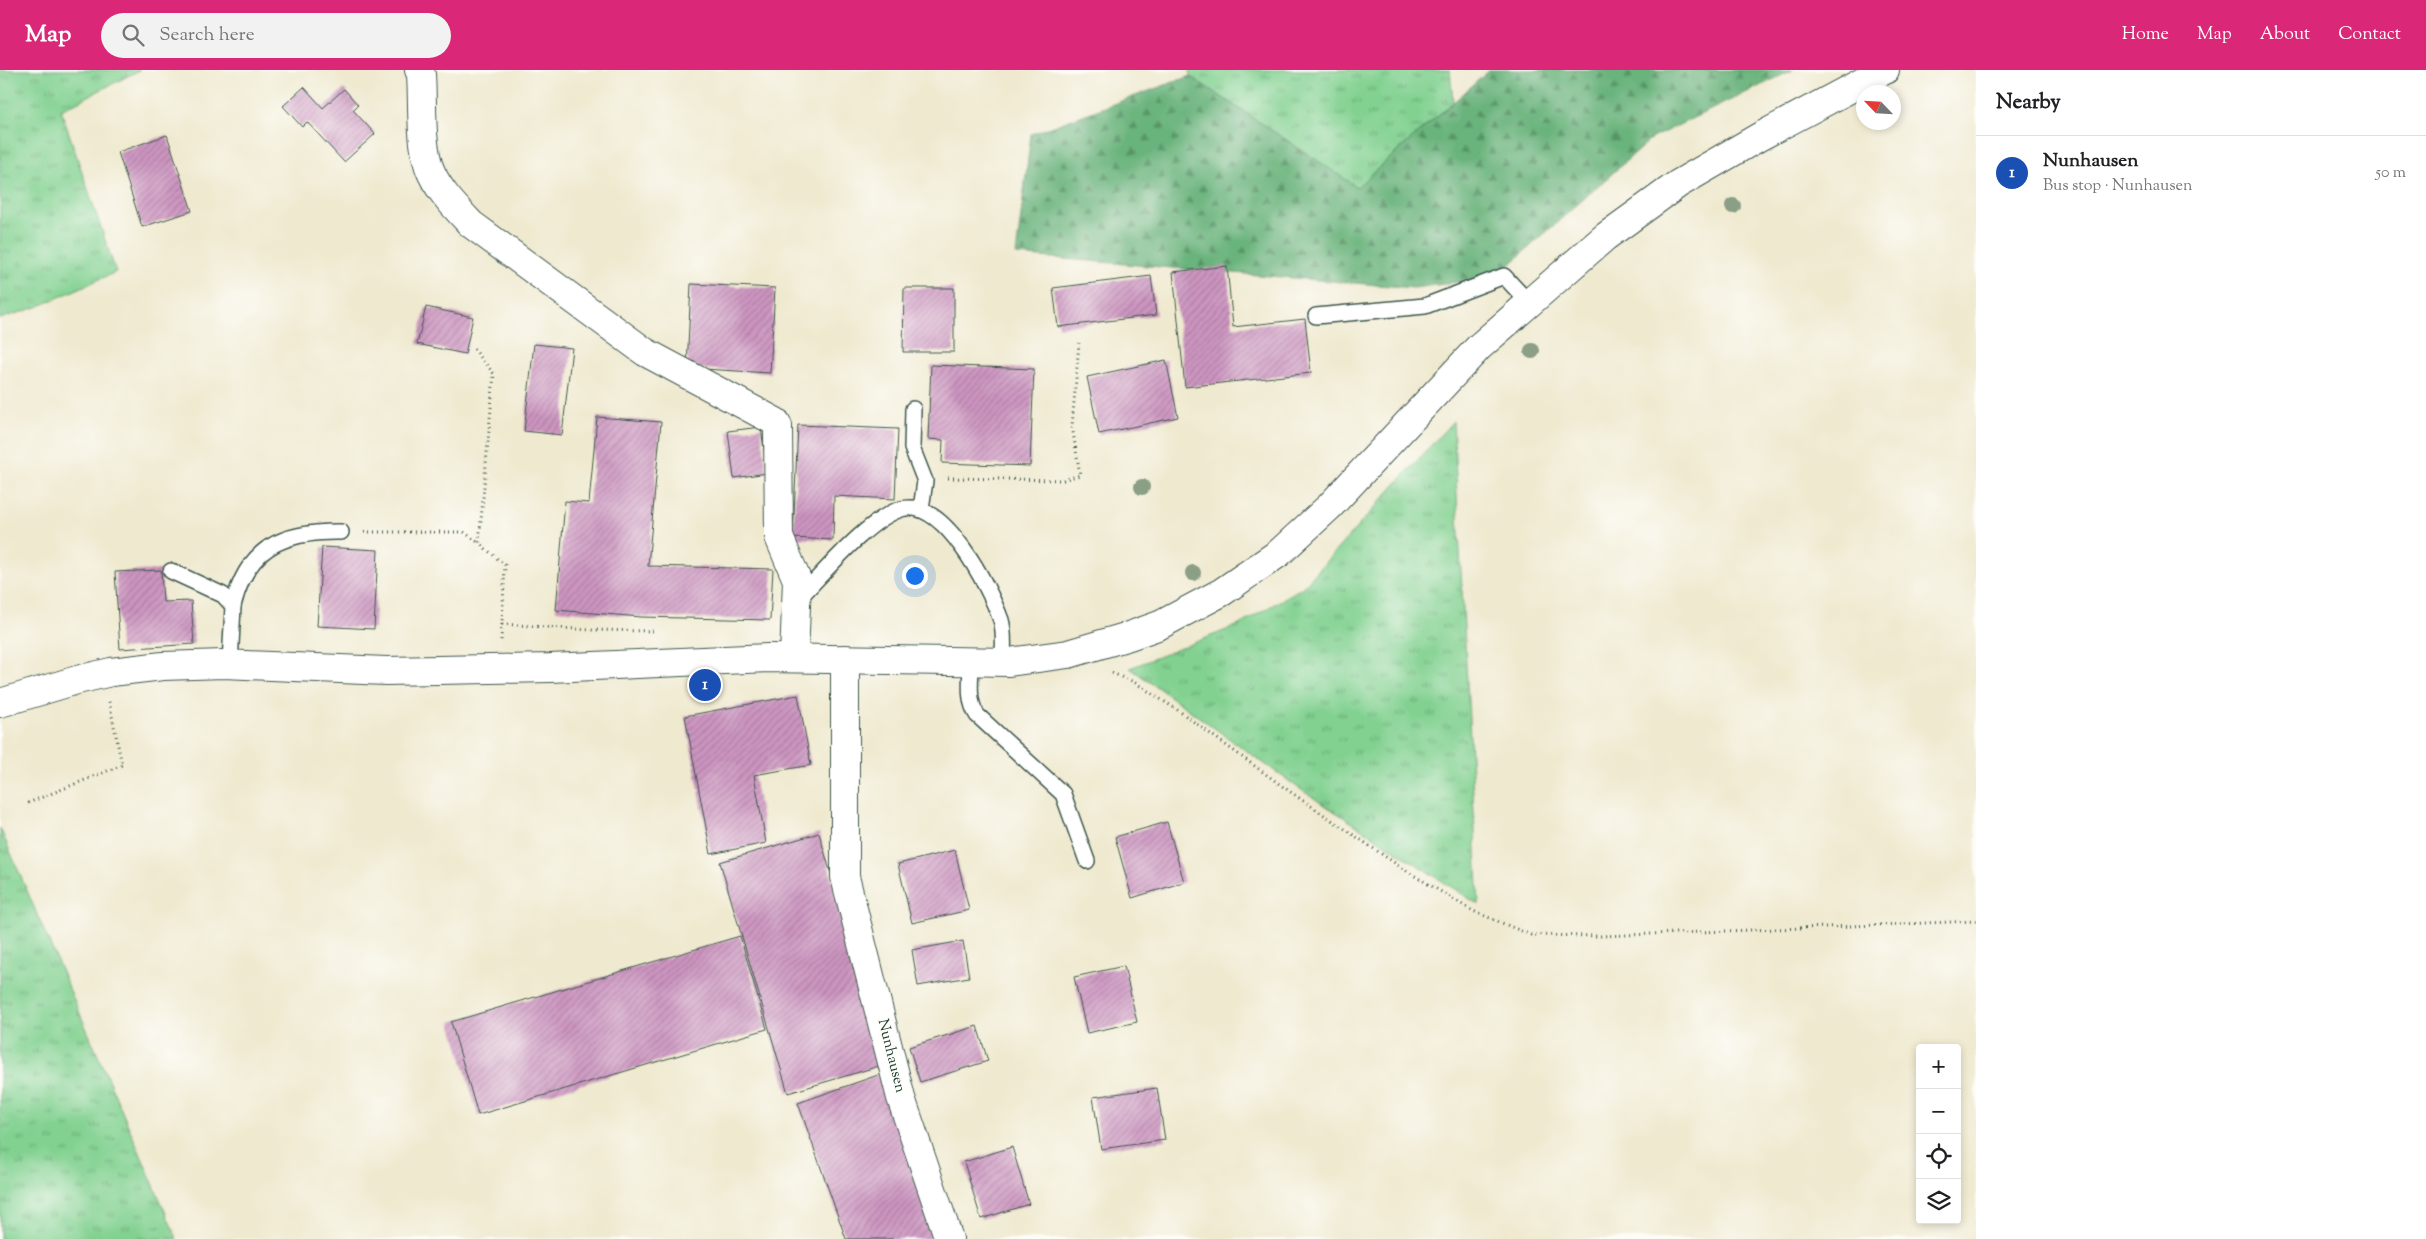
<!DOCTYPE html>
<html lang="en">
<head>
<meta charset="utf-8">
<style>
  body { margin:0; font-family:"Sorts Mill Goudy",serif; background:#f2f2f2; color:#202124 }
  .controls { position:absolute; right:15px; bottom:15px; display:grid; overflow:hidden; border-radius:5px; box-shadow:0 2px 8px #0003 }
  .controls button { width:45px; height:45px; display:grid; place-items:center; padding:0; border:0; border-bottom:1px solid #e0e0e0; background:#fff; color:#202124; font:25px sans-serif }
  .compass { position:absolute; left:1856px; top:15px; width:45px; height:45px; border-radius:50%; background:#fff; box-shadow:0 2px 8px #0003; rotate:295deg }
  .you { position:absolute; left:914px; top:505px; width:18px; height:18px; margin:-12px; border:4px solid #fff; border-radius:50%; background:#1a73e8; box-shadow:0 0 0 8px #1a73e833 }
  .badge { display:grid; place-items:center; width:32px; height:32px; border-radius:50%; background:#db2777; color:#fff; font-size:16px; font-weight:700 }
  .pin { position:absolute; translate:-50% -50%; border:2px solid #fff; box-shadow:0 1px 5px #0006 }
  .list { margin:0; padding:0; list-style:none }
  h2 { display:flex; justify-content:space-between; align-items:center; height:65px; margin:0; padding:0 20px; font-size:21px }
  h2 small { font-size:16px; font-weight:400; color:#757577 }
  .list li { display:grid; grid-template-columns:32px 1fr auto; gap:15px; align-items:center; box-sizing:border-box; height:75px; padding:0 20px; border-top:1px solid #e0e0e0 }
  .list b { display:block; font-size:19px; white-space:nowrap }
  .list p { margin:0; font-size:16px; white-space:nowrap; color:#757577 }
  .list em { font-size:16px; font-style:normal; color:#757577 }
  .icon { flex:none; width:28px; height:28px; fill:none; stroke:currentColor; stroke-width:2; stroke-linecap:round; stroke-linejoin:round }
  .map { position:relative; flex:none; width:1976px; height:1169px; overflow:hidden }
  header { display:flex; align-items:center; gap:30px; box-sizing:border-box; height:70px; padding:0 25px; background:#db2777; color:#fff }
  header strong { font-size:24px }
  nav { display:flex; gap:28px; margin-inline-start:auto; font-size:18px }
  .search { width:350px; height:45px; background:#f2f2f2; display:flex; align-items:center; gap:12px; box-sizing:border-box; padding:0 18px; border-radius:28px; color:#757577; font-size:19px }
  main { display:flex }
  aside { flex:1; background:#fff }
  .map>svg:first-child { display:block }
  .grass { fill:url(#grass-tufts); stroke:#508762 }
  .forest { fill:url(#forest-firs); stroke:#447858 }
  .building { fill:url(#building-hatch) }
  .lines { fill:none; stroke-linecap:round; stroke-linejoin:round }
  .service-casing { stroke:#3e574b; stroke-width:18 }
  .minor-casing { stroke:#3e574b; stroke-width:30 }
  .primary-casing { stroke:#3e574b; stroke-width:30 }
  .path { stroke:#3e574b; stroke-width:3; stroke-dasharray:1 4; stroke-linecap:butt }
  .service { stroke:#fff; stroke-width:15 }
  .minor { stroke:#fff; stroke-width:28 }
  .primary { stroke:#fff; stroke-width:28 }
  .tree { fill:#8a9f86 }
  .labels { text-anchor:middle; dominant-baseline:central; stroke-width:4; stroke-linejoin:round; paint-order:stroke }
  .street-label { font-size:15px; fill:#1f3d34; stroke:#fdfcf7 }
</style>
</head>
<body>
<header>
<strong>Map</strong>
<div class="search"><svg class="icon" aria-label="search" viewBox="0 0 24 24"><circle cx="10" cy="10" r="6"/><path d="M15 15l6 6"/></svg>Search here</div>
<nav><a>Home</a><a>Map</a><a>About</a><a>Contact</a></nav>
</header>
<main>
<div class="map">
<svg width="1976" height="1169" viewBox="0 0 1976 1169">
  <defs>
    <pattern id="grass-tufts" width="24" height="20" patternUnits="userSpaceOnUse" patternTransform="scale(1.25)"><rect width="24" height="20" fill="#82d191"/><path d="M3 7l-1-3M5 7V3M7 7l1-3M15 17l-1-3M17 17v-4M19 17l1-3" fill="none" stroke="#6aab77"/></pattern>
    <pattern id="forest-firs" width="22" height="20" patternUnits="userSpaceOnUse" patternTransform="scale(1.25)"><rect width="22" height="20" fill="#69b37b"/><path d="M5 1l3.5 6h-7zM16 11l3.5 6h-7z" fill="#569366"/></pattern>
    <pattern id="building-hatch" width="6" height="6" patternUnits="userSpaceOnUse" patternTransform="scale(1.25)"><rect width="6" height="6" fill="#cd95c1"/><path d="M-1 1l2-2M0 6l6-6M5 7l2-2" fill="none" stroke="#a67b9e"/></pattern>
  </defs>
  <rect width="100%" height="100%" fill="#fdfcf7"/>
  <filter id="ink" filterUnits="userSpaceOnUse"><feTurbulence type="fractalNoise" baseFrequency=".02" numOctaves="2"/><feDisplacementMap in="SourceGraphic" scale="10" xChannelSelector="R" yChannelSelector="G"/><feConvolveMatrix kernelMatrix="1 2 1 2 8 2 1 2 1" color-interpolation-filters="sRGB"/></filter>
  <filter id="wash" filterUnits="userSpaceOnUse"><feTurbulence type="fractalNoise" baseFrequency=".0096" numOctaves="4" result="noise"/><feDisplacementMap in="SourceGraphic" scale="20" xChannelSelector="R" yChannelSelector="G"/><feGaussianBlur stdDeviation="1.12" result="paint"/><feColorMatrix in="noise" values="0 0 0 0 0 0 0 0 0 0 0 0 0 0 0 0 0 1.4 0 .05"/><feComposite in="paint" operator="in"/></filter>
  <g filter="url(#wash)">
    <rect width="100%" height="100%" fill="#efe9cf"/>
    <g class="grass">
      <path d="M0 0H140L61 40 116 202 37 237 0 249Z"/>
      <path d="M1190 0H1450L1453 32 1357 117 1190 6Z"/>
      <path d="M1453 351 1479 835 1300 719 1130 598 1239 555 1303 517Z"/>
      <path d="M0 758 177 1169H0Z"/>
    </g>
    <path class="forest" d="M1490 0H1793L1652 68 1496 207 1414 218 1016 185 1031 64 1190 6 1357 117Z"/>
    <g id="blocks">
      <g class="building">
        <path d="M304 17 323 38 344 19 358 35 353 40 375 64 344 92 307 52 302 57 283 36Z"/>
        <path d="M167 65 192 141 142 157 118 82Z"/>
        <path d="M1227 196 1233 257 1305 249 1311 303 1185 317 1173 202Z"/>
        <path d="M1151 206 1156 245 1058 257 1053 218Z"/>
        <path d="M691 214 775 218 770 303 687 298Z"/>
        <path d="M904 218H954V282H903Z"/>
        <path d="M426 237 473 247 465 284 417 274Z"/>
        <path d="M534 274 572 278 562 365 524 361Z"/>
        <path d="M1166 290 1178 347 1099 364 1087 307Z"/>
        <path d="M931 295 1034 299 1030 396 942 393 943 370 928 369Z"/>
        <path d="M597 347 661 352 648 496 773 499 770 550 641 547 556 540 565 431 589 433Z"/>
        <path d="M798 355 898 359 895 429 834 426 833 470 793 468Z"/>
        <path d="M761 357 767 403 734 408 728 361Z"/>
        <path d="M322 477 378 480 374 559 317 556Z"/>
        <path d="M161 500 163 532 191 531 194 574 120 579 115 502Z"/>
        <path d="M798 625 811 695 754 705 766 773 711 784 685 646Z"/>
        <path d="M1167 752 1184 812 1132 828 1115 767Z"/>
        <path d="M819 763 886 994 788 1023 720 792Z"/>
        <path d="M955 780 969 840 912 853 898 794Z"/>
        <path d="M740 866 767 959 478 1045 451 952Z"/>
        <path d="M963 871 969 907 918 916 912 880Z"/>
        <path d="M1124 896 1137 952 1087 963 1074 907Z"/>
        <path d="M977 956 988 991 920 1012 909 977Z"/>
        <path d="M881 1004 940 1169H846L798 1033Z"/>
        <path d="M1157 1018 1165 1070 1101 1079 1093 1027Z"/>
        <path d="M1012 1077 1029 1134 981 1149 964 1092Z"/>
      </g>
    </g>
  </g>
  <g filter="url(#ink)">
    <use href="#blocks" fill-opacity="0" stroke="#3e574b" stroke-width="1"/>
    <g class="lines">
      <g class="service-casing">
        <g id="service">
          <path d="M1316 246 1425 236 1504 206 1529 233"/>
          <path d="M913 339 912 378 925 411 921 439"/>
          <path d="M171 501 223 525 233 536 230 594"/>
          <path d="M798 529C823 504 868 449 901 439 944 427 989 517 1001 550 1005 562 1003 579 1003 592"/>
          <path d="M233 536C247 477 283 461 341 462"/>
          <path d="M971 592C971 610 967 630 977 645L1063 724 1087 791"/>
        </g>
      </g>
      <g class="minor-casing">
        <g id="minor">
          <path d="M419 0 421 4C423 34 420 69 429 97 437 119 455 137 471 154L645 282 776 352 778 356 779 467 797 510 794 588"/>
          <path d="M845 589V807L901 1028 949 1169"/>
        </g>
      </g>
      <g class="primary-casing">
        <path id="primary" d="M0 633 77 610 111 602 163 596 224 594 386 601 550 598 768 588 1009 592 1068 584 1129 566 1160 555 1222 522 1279 483 1330 436 1479 277 1605 167 1678 114 1759 67 1885 0"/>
      </g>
      <g class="path">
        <path d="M474 279 494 304 479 473 505 495 501 571"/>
        <path d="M948 408 1063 410 1080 405 1072 356 1079 273"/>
        <path d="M364 462H464L479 473"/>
        <path d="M502 554 590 560 656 561"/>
        <path d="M1112 603 1134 612 1179 641 1289 721 1405 800 1473 841 1531 865 1601 866 1976 851"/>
        <path d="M28 733 122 695 109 631"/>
      </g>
      <use href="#service" class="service"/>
      <use href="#minor" class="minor"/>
      <use href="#primary" class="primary"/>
    </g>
    <g class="tree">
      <circle cx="1733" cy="136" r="8"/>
      <circle cx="1532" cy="281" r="8"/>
      <circle cx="1142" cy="417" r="8"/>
      <circle cx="1193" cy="503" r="8"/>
    </g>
  </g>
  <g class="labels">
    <g class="street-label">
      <text transform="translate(891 986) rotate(76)">Nunhausen</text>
    </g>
  </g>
</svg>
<div class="controls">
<button>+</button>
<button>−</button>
<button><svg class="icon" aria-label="locate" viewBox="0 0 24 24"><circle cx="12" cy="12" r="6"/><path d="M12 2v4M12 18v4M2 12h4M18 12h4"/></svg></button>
<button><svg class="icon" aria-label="layers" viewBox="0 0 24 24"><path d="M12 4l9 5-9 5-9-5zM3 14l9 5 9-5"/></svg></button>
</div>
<svg class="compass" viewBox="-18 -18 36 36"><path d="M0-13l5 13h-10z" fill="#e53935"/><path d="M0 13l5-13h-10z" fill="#757577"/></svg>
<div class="you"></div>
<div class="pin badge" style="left:705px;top:615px;background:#1a4fb4">1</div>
</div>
<aside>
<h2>Nearby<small></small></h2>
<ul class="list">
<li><span class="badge" style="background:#1a4fb4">1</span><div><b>Nunhausen</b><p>Bus stop · Nunhausen</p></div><em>50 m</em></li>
</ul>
</aside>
</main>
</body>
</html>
